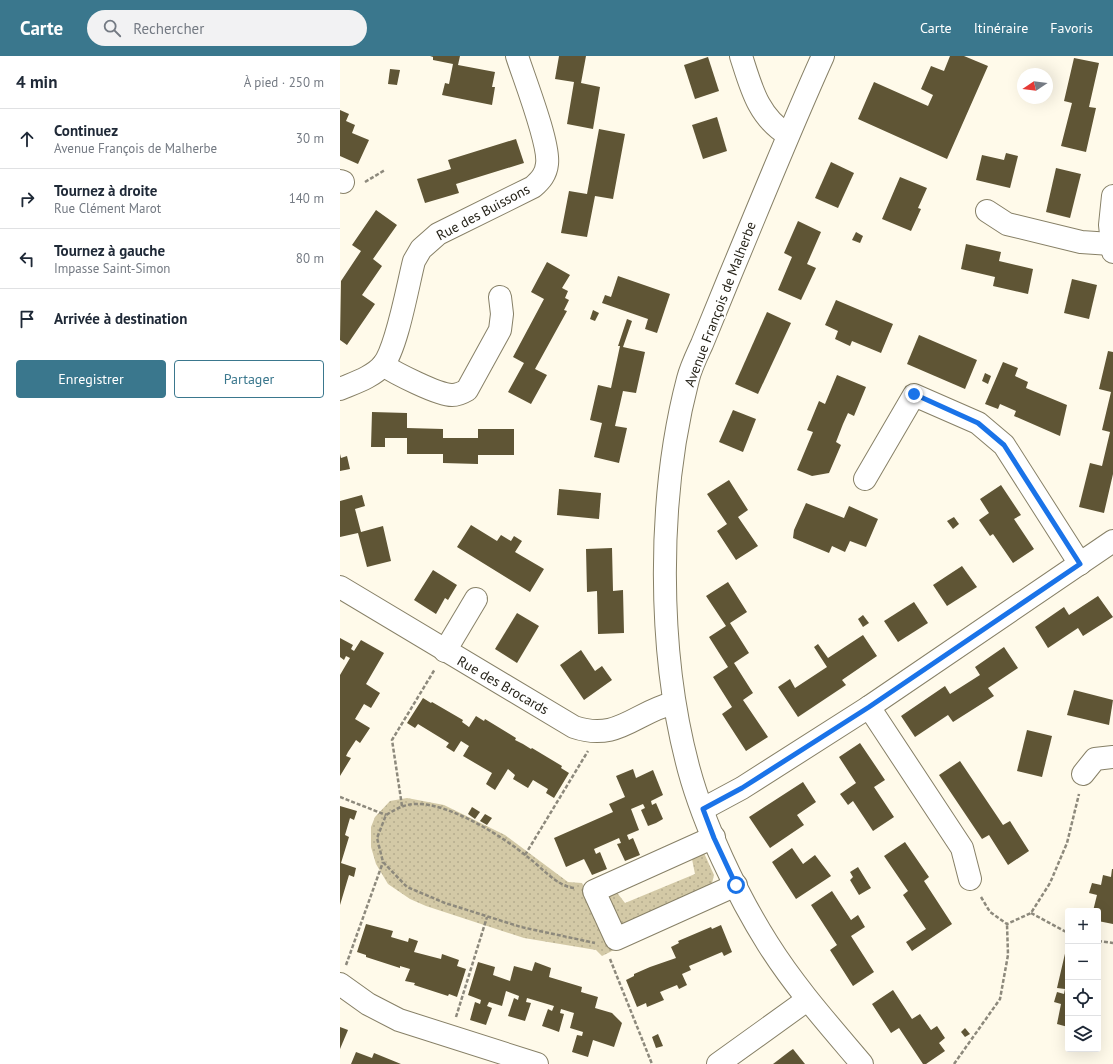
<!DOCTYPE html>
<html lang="fr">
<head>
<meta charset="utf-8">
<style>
  body { margin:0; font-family:"PT Sans",sans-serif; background:#f2f2f3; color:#1f2937 }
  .controls { position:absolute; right:12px; bottom:12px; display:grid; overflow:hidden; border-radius:4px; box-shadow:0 4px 16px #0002 }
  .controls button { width:36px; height:36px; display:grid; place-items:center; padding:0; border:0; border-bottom:1px solid #e0e1e3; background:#fff; color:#1f2937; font:20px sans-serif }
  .compass { position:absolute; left:677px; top:12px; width:36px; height:36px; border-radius:50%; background:#fff; box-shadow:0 4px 16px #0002; rotate:257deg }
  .stop { position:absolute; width:12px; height:12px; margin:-9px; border:3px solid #1a73e8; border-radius:50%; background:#fff }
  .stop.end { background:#1a73e8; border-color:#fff; box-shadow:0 1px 4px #0008 }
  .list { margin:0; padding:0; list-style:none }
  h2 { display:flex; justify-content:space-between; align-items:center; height:52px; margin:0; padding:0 16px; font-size:17px }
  h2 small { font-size:13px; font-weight:400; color:#747a83 }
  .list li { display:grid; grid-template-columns:26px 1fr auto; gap:12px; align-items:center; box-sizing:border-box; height:60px; padding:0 16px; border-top:1px solid #e0e1e3 }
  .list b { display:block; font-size:15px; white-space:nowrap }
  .list p { margin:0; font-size:13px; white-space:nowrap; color:#747a83 }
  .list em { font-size:13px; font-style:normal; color:#747a83 }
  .actions { display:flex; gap:8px; padding:12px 16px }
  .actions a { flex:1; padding:9px 0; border:1px solid #3a778d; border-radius:4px; text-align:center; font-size:14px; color:#3a778d }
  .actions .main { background:#3a778d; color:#fff }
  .icon { flex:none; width:22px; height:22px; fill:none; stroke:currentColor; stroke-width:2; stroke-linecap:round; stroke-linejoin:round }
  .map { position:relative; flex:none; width:773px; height:1008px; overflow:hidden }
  header { display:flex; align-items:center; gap:24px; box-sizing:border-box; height:56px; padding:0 20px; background:#3a778d; color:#fff }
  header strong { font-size:19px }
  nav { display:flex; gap:22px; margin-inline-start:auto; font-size:14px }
  .search { width:280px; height:36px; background:#f2f2f3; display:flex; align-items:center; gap:10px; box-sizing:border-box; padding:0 14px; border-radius:22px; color:#747a83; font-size:15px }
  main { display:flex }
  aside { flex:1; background:#fff }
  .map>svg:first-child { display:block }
  .grass { fill:url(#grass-dots) }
  .building { fill:#5f5535 }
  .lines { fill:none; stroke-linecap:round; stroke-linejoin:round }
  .minor-casing { stroke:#878067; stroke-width:24 }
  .path { stroke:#8d897c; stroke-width:2.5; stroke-dasharray:4 2; stroke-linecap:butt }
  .minor { stroke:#fff; stroke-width:22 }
  .route { stroke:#1a73e8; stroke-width:5 }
  .labels { text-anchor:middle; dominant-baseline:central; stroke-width:4; stroke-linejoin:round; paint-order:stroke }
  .street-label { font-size:14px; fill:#262319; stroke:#fff }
</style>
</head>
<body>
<header>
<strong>Carte</strong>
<div class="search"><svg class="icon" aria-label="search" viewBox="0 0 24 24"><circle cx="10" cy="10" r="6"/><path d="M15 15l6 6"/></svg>Rechercher</div>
<nav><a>Carte</a><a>Itinéraire</a><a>Favoris</a></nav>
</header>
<main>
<aside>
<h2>4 min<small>À pied · 250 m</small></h2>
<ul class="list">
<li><svg class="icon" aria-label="ahead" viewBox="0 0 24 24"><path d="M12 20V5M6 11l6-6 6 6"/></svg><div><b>Continuez</b><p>Avenue François de Malherbe</p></div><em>30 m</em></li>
<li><svg class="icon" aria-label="right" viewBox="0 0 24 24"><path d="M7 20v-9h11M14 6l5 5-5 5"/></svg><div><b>Tournez à droite</b><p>Rue Clément Marot</p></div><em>140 m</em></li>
<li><svg class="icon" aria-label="left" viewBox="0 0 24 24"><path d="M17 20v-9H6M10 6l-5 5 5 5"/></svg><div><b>Tournez à gauche</b><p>Impasse Saint-Simon</p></div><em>80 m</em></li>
<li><svg class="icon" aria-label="arrive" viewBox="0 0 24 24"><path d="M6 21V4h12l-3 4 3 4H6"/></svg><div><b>Arrivée à destination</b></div></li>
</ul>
<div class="actions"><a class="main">Enregistrer</a><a>Partager</a></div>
</aside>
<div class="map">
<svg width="773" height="1008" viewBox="0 0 773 1008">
  <defs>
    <pattern id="grass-dots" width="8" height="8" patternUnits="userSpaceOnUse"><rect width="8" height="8" fill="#d3c9a6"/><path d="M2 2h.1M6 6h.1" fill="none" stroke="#b5ac8e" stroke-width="1.8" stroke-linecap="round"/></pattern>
  </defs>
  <rect width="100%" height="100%" fill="#fffaea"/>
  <g class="grass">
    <path d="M67 742 104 749 165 779 228 826 242 827 276 893 262 900 256 894 184 882 86 850 70 843 48 828 36 808 31 791V771L35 761 50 745Z"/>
    <path d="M364 797 374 819 371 831 284 872 263 840 275 834 285 847 355 818 352 803Z"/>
  </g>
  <g class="building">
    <path d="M90 0H120L118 9 155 16 152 31H155L152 49 102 39 105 27 109 28 113 8 93 4V1Z"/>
    <path d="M219 0H246L241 27 260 31 253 73 227 68 234 26 215 23Z"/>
    <path d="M610 0H624L648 10 607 103 518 63 534 26 588 50 593 39 581 33 591 10 604 15Z"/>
    <path d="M368 1 379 35 355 43 344 9Z"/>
    <path d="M734 2 759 7 749 51 756 52 746 96 721 90 732 47 724 45Z"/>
    <path d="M50 13 60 14 57 29 48 28Z"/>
    <path d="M0 54 9 58 6 65 15 69 12 77 29 84 18 108 0 100Z"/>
    <path d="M377 61 387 95 363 103 352 69Z"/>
    <path d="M259 73 285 78 273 143 255 140 247 181 221 177 229 135 247 138Z"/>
    <path d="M176 83 184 107 116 128 119 137 85 147 77 123 111 113 108 104Z"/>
    <path d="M666 97 678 100 670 132 636 124 642 99 664 104Z"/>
    <path d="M491 106 514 117 498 152 475 142Z"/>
    <path d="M716 112 741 118 730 162 706 156Z"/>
    <path d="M560 121 587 132 578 152 581 153 571 175 542 163Z"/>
    <path d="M36 154 57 169 33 203 42 210 22 239 35 248 7 289 0 284 1 225 21 195 12 189Z"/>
    <path d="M458 165 481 176 467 208 476 212 461 244 438 234 452 201 444 197Z"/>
    <path d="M516 176 523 180 520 187 512 184Z"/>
    <path d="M626 188 661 196 659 205 693 213 688 238 653 230 655 221 621 213Z"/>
    <path d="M207 206 230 219 222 232 228 235 225 242 229 244 224 254 227 255 195 313 207 319 191 348 168 336 184 307 173 301 204 243 191 236Z"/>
    <path d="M278 220 330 238 317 277 305 273 308 263 262 247 265 239 271 241Z"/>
    <path d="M732 223 757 229 749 263 724 257Z"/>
    <path d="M496 244 553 268 541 297 512 285 510 290 495 283 498 275 485 269Z"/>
    <path d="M253 254 259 257 255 265 250 263Z"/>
    <path d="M427 256 451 267 418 338 395 328Z"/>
    <path d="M287 263 292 265 283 291 305 296 296 337 283 335 275 370 287 372 279 407 254 401 262 367 250 364 258 329 271 332 280 290H278Z"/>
    <path d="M579 279 637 304 625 333 567 308Z"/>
    <path d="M768 295 773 296V418L764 457 739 451 750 407 762 410 770 376 762 374 771 336 759 333Z"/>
    <path d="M663 306 678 312 675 320 688 326 686 332 727 349 720 380 674 360 676 355 660 348 658 353 645 348Z"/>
    <path d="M645 317 651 320 648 328 642 325Z"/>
    <path d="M497 319 526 331 514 360 508 357 503 368 496 386 501 389 489 417 472 420 457 414 473 376 467 374 479 345 485 348Z"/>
    <path d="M393 354 416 363 403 396 379 386Z"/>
    <path d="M32 356 67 357V372L103 373V382H138V373H174V399H138V408L103 407V398H67V382H45V391H31Z"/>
    <path d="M0 398 1 402 7 400 10 413 0 415Z"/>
    <path d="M389 424 408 454 398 461 418 490 396 504 377 475 387 468 367 438Z"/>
    <path d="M661 429 681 459 674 463 694 493 673 507 653 478 650 480 639 464 649 457 640 443Z"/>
    <path d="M219 433 261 437 259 463 217 459Z"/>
    <path d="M22 439 25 450 15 453 21 476 43 470 51 505 27 511 18 477 0 481V445Z"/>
    <path d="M466 447 504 462 509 450 538 463 526 491 510 485 505 496 492 490 489 497 453 482 454 474Z"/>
    <path d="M614 461 619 468 613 473 607 465Z"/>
    <path d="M131 469 157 485 161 479 171 485 174 480 182 485 175 496 204 513 190 536 117 491Z"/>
    <path d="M272 492 273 535 283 534 284 577 258 578 257 535 247 536 246 493Z"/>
    <path d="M622 510 637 531 607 550 593 529Z"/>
    <path d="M93 514 117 529 108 544 105 542 96 558 74 544Z"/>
    <path d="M388 526 407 556 390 567 409 597 394 607 413 637 403 644 428 681 406 695 382 658 392 651 373 621 388 611 369 581 386 570 366 540Z"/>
    <path d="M758 540 773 561 743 580 738 572 708 592 695 571 724 551 729 559Z"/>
    <path d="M574 546 588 567 558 586 544 565Z"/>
    <path d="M177 557 199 570 177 607 155 593Z"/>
    <path d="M523 559 529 567 523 571 518 563Z"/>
    <path d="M523 579 537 600 502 624 506 629 458 661 438 631 450 623 455 632 487 611 474 591 478 588 488 602Z"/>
    <path d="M0 582 13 589 11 593 14 595 21 584 44 597 26 628 40 637 31 652 24 648 15 663 30 672 20 687 16 684 8 696 6 700 11 702 0 720V619L10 602 6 600 4 604 0 601Z"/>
    <path d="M664 591 678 612 648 632 654 640 613 666 608 659 575 681 561 660 605 630 610 638 640 619 635 611Z"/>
    <path d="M241 594 255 615 262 610 272 624 244 644 220 609Z"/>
    <path d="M734 634 773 644 769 669 727 659Z"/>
    <path d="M83 642 91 647 92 646 123 664 122 666 129 671 136 660 144 665 145 663 176 682 175 684 183 688 191 693 192 692 222 710 221 712 229 717 214 742 206 737 208 733 193 724 188 732 173 723 175 719 168 713 155 734 146 728 152 717 123 700 129 690 121 685 114 696 106 691 109 687 78 668 75 672 67 667Z"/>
    <path d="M687 674 712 680 702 721 677 715Z"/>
    <path d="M520 687 545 724 534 731 554 761 533 775 513 745 508 749 500 738 516 727 499 701Z"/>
    <path d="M620 705 663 769 670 765 689 795 668 809 649 779 642 783 599 719Z"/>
    <path d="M293 713 296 722 313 714 323 739 311 745 312 749 316 747 323 763 316 767 308 770 301 754 305 752 303 748 291 753 299 774 287 779 289 784 293 782 300 799 285 805 277 788 281 787 279 782 254 793 256 798 260 796 267 813 252 819 244 803 226 811 214 782 273 756 269 748 285 741 276 720Z"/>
    <path d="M463 726 476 746 457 759 464 769 430 792 409 761Z"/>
    <path d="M0 750 17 755 14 764 10 762 5 779 9 781 1 807 16 812 14 821 9 819 0 849Z"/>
    <path d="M132 751 140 756 135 763 128 758Z"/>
    <path d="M145 758 152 762 147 769 140 765Z"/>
    <path d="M565 786 589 821 584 825 612 868 572 895 566 886 586 873 563 839 568 835 544 800Z"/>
    <path d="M452 792 463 808 475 799 491 820 456 843 432 806Z"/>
    <path d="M518 811 531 832 519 839 510 824 513 821 510 816Z"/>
    <path d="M772 813H773V868L758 865V855H753L757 839 749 837 752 827 761 829 763 819 771 821Z"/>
    <path d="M492 835 511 864 518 859 525 871 511 880 534 916 513 930 490 894 497 889 471 849Z"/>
    <path d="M26 868 53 875 51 881 68 886 69 882 78 885 74 896 101 903 102 898 119 904 117 910 126 913 117 941 109 938 108 940 74 929 75 927 65 925 70 913 60 910V912L26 901V899L17 896Z"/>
    <path d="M381 869 392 896 384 900 382 896 349 910 351 914 342 918 347 929 339 933 337 929 320 936 324 944 307 951 306 947 297 951 286 924 294 920V918L310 911 336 902 331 891 339 887 338 885 371 871 372 873Z"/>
    <path d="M727 889H728V971L717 968 721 948 714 946 717 936 724 938 725 933 717 932Z"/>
    <path d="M138 906 155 911 153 919 170 925 174 910 192 915 195 906 211 912 209 921 242 931 241 936 258 941 255 952 272 957 282 967 274 991 253 984 248 1001 232 996 237 979 242 980 243 976 230 972 234 957 221 953 220 957 224 958 219 976 211 973 202 970 208 953 212 955 214 950 187 942 186 946 191 947 185 965 168 960 174 942 178 944 179 940 166 935 162 950 149 946 147 950 152 952 146 969 130 964 135 946 140 948 141 944 128 939Z"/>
    <path d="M553 934 572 963 580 958 591 974 597 970 605 982 599 987 605 995 586 1008H583L559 972 551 977 532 948Z"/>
    <path d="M0 971 8 974 0 993Z"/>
    <path d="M625 972 630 978 625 981 621 976Z"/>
    <path d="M318 978 323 990 316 992 312 981Z"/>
    <path d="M453 993 465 1008H433L450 995Z"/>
    <path d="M16 996 32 1002 34 997 61 1008H11Z"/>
  </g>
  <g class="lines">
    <g class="minor-casing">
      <g id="minor">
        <path d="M401 0C411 31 418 61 448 79"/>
        <path d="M483 0C450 73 420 148 389 222 380 244 371 266 362 288 357 299 351 311 348 323 317 441 317 596 349 714 364 769 397 839 428 888 455 931 489 969 522 1008"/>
        <path d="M0 125 3 126"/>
        <path d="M773 140 770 169 773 196"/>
        <path d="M647 155 667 168 741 186 771 188"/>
        <path d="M43 309C55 317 98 339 112 339 118 339 122 337 127 334L160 274 162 258 160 241"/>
        <path d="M0 333C14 327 33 321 43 309 57 292 68 228 74 205L81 193 98 178 193 131C201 124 206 118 207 108 210 88 184 22 177 0"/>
        <path d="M525 423 574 339 638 367 664 389 740 508"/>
        <path d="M0 531 234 671C278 686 295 656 334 647"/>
        <path d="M105 595 136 543"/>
        <path d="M529 651 622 792 630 823"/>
        <path d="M743 718 755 703 773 701"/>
        <path d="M363 753 402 732 529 651 773 485"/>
        <path d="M374 781 254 835 276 883 396 829"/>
        <path d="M0 928 28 948 59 964 197 1008"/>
        <path d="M378 1008 467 944"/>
      </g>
    </g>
    <g class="path">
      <path d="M25 126 45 114"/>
      <path d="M0 741 46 759"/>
      <path d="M62 750 52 684 95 613"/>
      <path d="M185 799 248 695"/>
      <path d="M234 832C217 830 202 812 189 802 164 781 109 747 77 748 64 748 56 753 46 759L37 782 43 806 67 831 105 847 181 871 255 887"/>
      <path d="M641 841 650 856 667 868 691 857 710 827 727 787 739 738"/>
      <path d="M691 857 728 877"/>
      <path d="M758 885 773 887"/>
      <path d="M270 903 312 1008"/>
      <path d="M6 909 43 806"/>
      <path d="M116 961 147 861"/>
      <path d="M614 1008 660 943 668 899 667 868"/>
    </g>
    <use href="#minor" class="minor"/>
  </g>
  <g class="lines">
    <path class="route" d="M396 829 374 782 363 753 402 732 529 651 740 508 664 389 638 367 574 338"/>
  </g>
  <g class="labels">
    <g class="street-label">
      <text transform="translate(143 156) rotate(-28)">Rue des Buissons</text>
      <text transform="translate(380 248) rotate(-69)">Avenue François de Malherbe</text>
      <text transform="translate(163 629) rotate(30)">Rue des Brocards</text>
    </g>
  </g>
</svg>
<div class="controls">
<button>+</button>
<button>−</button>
<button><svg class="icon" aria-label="locate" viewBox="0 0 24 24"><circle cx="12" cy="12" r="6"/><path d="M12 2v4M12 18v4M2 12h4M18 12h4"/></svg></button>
<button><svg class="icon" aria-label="layers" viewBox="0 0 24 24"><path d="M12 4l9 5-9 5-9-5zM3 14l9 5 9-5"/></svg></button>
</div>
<svg class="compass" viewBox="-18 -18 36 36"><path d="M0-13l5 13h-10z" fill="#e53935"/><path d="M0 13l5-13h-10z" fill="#747a83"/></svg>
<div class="stop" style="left:396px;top:829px"></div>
<div class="stop end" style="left:574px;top:338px"></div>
</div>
</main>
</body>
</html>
